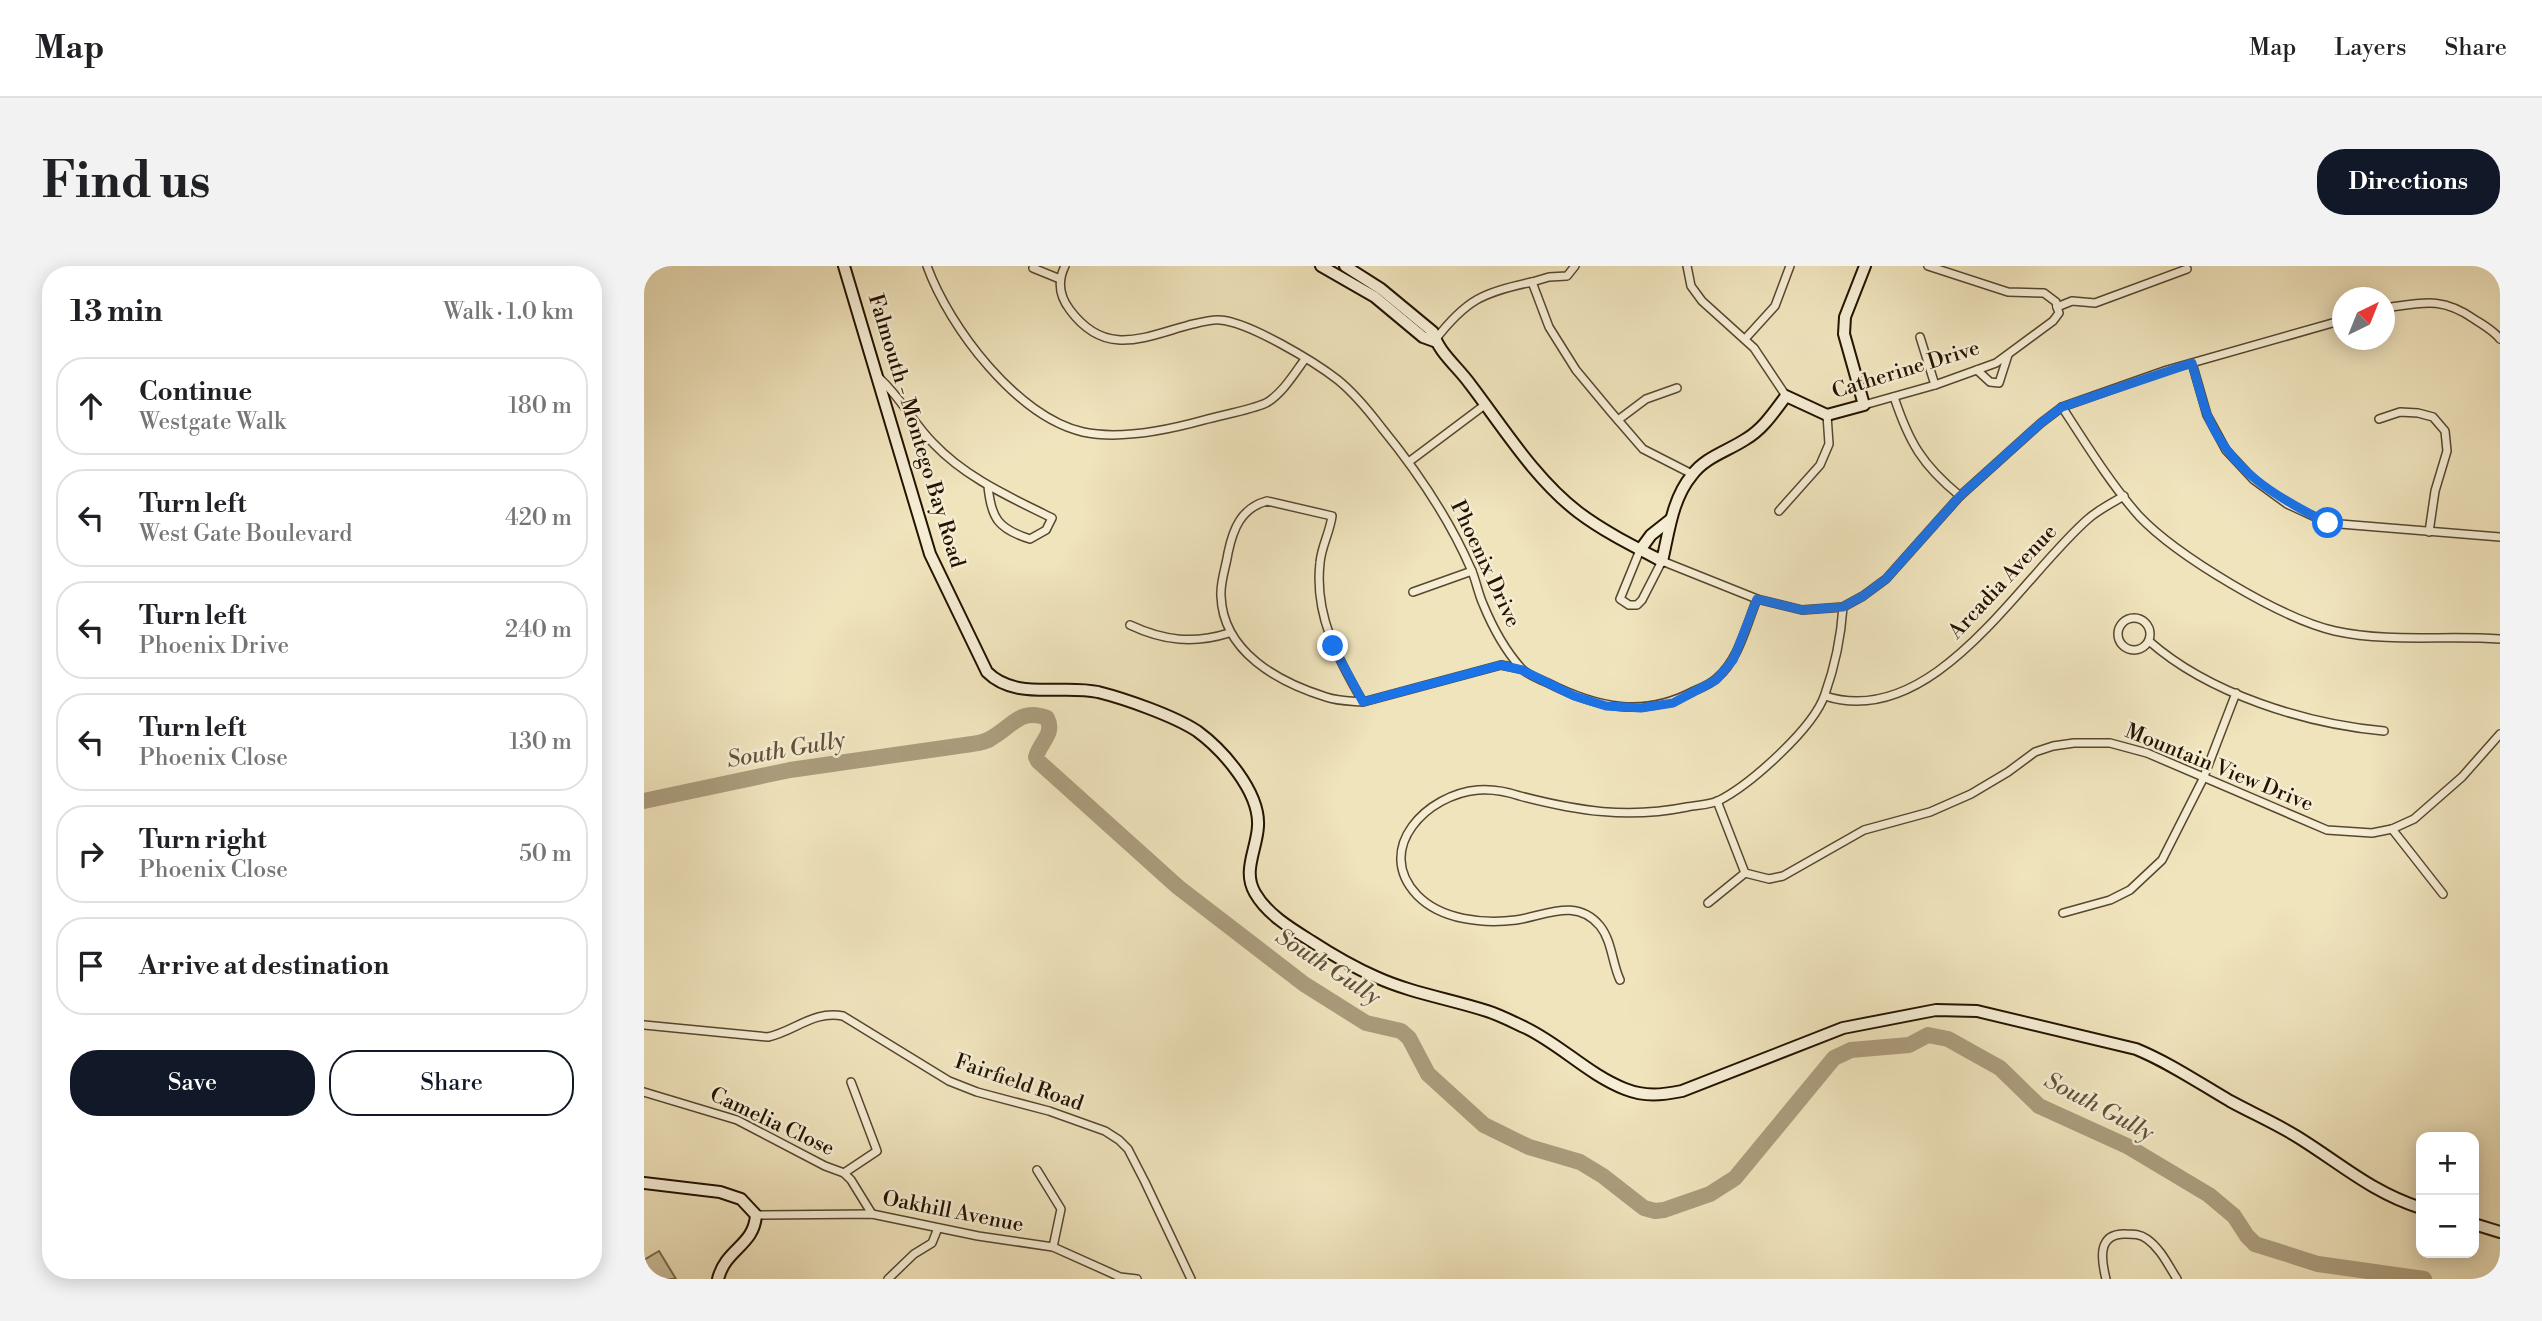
<!DOCTYPE html>
<html lang="en">
<head>
<meta charset="utf-8">
<style>
  body { margin:0; font-family:"Libre Bodoni",serif; background:#f2f2f2; color:#202124 }
  .controls { position:absolute; right:21px; bottom:21px; display:grid; overflow:hidden; border-radius:14px; box-shadow:0 4px 18px #0003 }
  .controls button { width:63px; height:63px; display:grid; place-items:center; padding:0; border:0; border-bottom:2px solid #e0e0e0; background:#fff; color:#202124; font:35px sans-serif }
  .compass { position:absolute; left:1688px; top:21px; width:63px; height:63px; border-radius:50%; background:#fff; box-shadow:0 4px 18px #0003; rotate:43deg }
  .stop { position:absolute; width:21px; height:21px; margin:-16px; border:5px solid #1a73e8; border-radius:50%; background:#fff }
  .stop.end { background:#1a73e8; border-color:#fff; box-shadow:0 2px 7px #0008 }
  .list { margin:0; padding:0; list-style:none }
  h2 { display:flex; justify-content:space-between; align-items:center; height:91px; margin:0; padding:0 28px; font-size:30px }
  h2 small { font-size:23px; font-weight:400; color:#757577 }
  .list li { display:grid; grid-template-columns:46px 1fr auto; gap:21px; align-items:center; box-sizing:border-box; height:98px; margin:0 14px 14px; padding:0 14px; border:2px solid #e0e0e0; border-radius:28px }
  .list b { display:block; font-size:26px; white-space:nowrap }
  .list p { margin:0; font-size:23px; white-space:nowrap; color:#757577 }
  .list em { font-size:23px; font-style:normal; color:#757577 }
  .actions { display:flex; gap:14px; padding:21px 28px }
  .actions a { flex:1; padding:16px 0; border:2px solid #111827; border-radius:28px; text-align:center; font-size:24px; color:#111827 }
  .actions .main { background:#111827; color:#fff }
  .icon { flex:none; width:38px; height:38px; fill:none; stroke:currentColor; stroke-width:2; stroke-linecap:round; stroke-linejoin:round }
  .map { position:relative; flex:none; width:1856px; height:1013px; overflow:hidden; border-radius:28px }
  header { display:flex; align-items:center; gap:42px; box-sizing:border-box; height:98px; padding:0 35px; background:#fff; border-bottom:2px solid #e0e0e0 }
  header strong { font-size:33px }
  nav { display:flex; gap:38px; margin-inline-start:auto; font-size:24px }
  .intro { display:flex; align-items:center; justify-content:space-between; box-sizing:border-box; height:168px; padding:0 42px }
  h1 { margin:0; font-size:49px }
  .button { padding:18px 32px; border-radius:28px; background:#111827; color:#fff; font-size:24px; font-weight:700 }
  main { display:flex; gap:42px; padding:0 42px }
  aside { flex:1; background:#fff; border-radius:28px; box-shadow:0 4px 18px #0003 }
  .map>svg:first-child { display:block }
  .green { fill:#cdc09d; stroke:#786a4e; stroke-width:2 }
  .lines { fill:none; stroke-linecap:round; stroke-linejoin:round }
  .river { stroke:#ab9d7d; stroke-width:16 }
  .street-casing { stroke:#57472f; stroke-width:10 }
  .secondary-casing { stroke:#241300; stroke-width:14 }
  .street { stroke:#f5edd4; stroke-width:7 }
  .secondary { stroke:#f5edd4; stroke-width:10 }
  .route { stroke:#1a73e8; stroke-width:9 }
  .labels { text-anchor:middle; dominant-baseline:central; stroke-width:5; stroke-linejoin:round; paint-order:stroke }
  .street-label { font-size:21px; fill:#241300; stroke:#f5edd4 }
  .water-label { font-size:23px; font-style:italic; fill:#615138; stroke:#f5edd4 }
</style>
</head>
<body>
<header>
<strong>Map</strong>
<nav><a>Map</a><a>Layers</a><a>Share</a></nav>
</header>
<div class="intro"><h1>Find us</h1><a class="button">Directions</a></div>
<main>
<aside>
<h2>13 min<small>Walk · 1.0 km</small></h2>
<ul class="list">
<li><svg class="icon" aria-label="ahead" viewBox="0 0 24 24"><path d="M12 20V5M6 11l6-6 6 6"/></svg><div><b>Continue</b><p>Westgate Walk</p></div><em>180 m</em></li>
<li><svg class="icon" aria-label="left" viewBox="0 0 24 24"><path d="M17 20v-9H6M10 6l-5 5 5 5"/></svg><div><b>Turn left</b><p>West Gate Boulevard</p></div><em>420 m</em></li>
<li><svg class="icon" aria-label="left" viewBox="0 0 24 24"><path d="M17 20v-9H6M10 6l-5 5 5 5"/></svg><div><b>Turn left</b><p>Phoenix Drive</p></div><em>240 m</em></li>
<li><svg class="icon" aria-label="left" viewBox="0 0 24 24"><path d="M17 20v-9H6M10 6l-5 5 5 5"/></svg><div><b>Turn left</b><p>Phoenix Close</p></div><em>130 m</em></li>
<li><svg class="icon" aria-label="right" viewBox="0 0 24 24"><path d="M7 20v-9h11M14 6l5 5-5 5"/></svg><div><b>Turn right</b><p>Phoenix Close</p></div><em>50 m</em></li>
<li><svg class="icon" aria-label="arrive" viewBox="0 0 24 24"><path d="M6 21V4h12l-3 4 3 4H6"/></svg><div><b>Arrive at destination</b></div></li>
</ul>
<div class="actions"><a class="main">Save</a><a>Share</a></div>
</aside>
<div class="map">
<svg width="1856" height="1013" viewBox="0 0 1856 1013">
  <rect width="100%" height="100%" fill="#f0e4bd"/>
  <filter id="stains"><feTurbulence type="fractalNoise" baseFrequency=".00286" numOctaves="4"/><feColorMatrix values="0 0 0 0 .2 0 0 0 0 .09 0 0 0 0 .02 0 0 0 .5 -.17"/></filter>
  <radialGradient id="worn" r=".72"><stop offset=".6" stop-color="#630" stop-opacity="0"/><stop offset="1" stop-color="#630" stop-opacity=".3"/></radialGradient>
  <path class="green" d="M15 985 32 1013H0V994Z"/>
  <g class="lines">
    <path class="river" d="M0 535 146 504 328 478C335 477 343 476 349 471 369 459 377 442 403 452 411 468 396 476 392 491L394 495 534 621 660 718 722 757 757 765 765 772 784 808 840 859 885 881 936 896 959 910 1000 942 1011 945 1020 944 1066 928 1091 912 1190 792 1207 784 1265 779 1284 769 1304 773 1356 802 1395 840 1483 880 1565 929 1590 950 1603 970 1611 978 1674 998 1780 1013"/>
    <g class="street-casing">
      <g id="street">
        <path d="M283 0C305 61 373 151 439 166 476 174 524 164 560 154 577 149 607 144 622 137 638 128 650 108 661 93"/>
        <path d="M421 0C413 16 416 31 426 44 461 91 498 72 545 59 554 57 567 53 576 54 605 56 671 96 694 114 710 127 724 144 737 161 773 205 804 250 827 303 832 314 834 327 839 338 848 360 861 384 877 402 883 409 896 413 904 417 953 442 1000 452 1050 425 1057 422 1067 418 1073 412 1095 393 1102 360 1113 333"/>
        <path d="M1043 0 1047 20 1058 35 1110 82 1142 130"/>
        <path d="M1284 0 1364 26 1400 27 1412 36 1413 41"/>
        <path d="M389 2 416 13"/>
        <path d="M888 16 905 11 923 10 931 0"/>
        <path d="M1413 41 1428 35 1451 37 1543 3"/>
        <path d="M1741 42C1778 37 1797 30 1830 53 1839 59 1849 64 1856 73"/>
        <path d="M1276 71 1291 119"/>
        <path d="M1101 73 1131 40 1146 0"/>
        <path d="M791 74C822 34 839 26 888 16L905 61 932 104 967 146 999 183 1048 208"/>
        <path d="M1548 97 1563 149 1582 184 1610 214 1643 238 1684 257 1856 271"/>
        <path d="M1333 104 1346 116 1355 117 1364 89"/>
        <path d="M234 111C256 130 269 157 289 177 322 212 366 231 408 252L402 264 386 273C354 263 347 252 344 220"/>
        <path d="M1250 131C1265 176 1278 199 1316 230"/>
        <path d="M1220 139 1291 119 1352 97 1409 55 1415 47 1413 41"/>
        <path d="M1418 141C1442 178 1466 217 1495 250 1533 290 1638 353 1691 365 1746 377 1801 369 1856 373"/>
        <path d="M1735 153 1756 146 1774 147 1789 151 1801 165 1803 185 1791 225 1785 266"/>
        <path d="M974 154 1002 133 1033 122"/>
        <path d="M766 195 842 138"/>
        <path d="M1135 245 1176 199 1185 178 1183 149"/>
        <path d="M996 284 976 333 985 339H993L998 334 1018 295 1113 333 1158 344 1199 341 1219 330 1242 313 1316 230 1397 157 1418 141 1523 104 1699 54"/>
        <path d="M769 326 828 305"/>
        <circle cx="1490" cy="368" r="16"/>
        <path d="M486 359C520 375 550 378 585 367"/>
        <path d="M1505 375C1565 428 1662 458 1740 465"/>
        <path d="M1181 430C1290 465 1376 312 1444 253 1454 244 1468 237 1480 230"/>
        <path d="M719 436C707 435 693 435 682 431 634 416 579 386 577 330 576 316 582 301 584 287 589 263 597 242 623 235L688 250C686 266 677 281 676 297 670 349 694 393 719 436L857 399 877 403"/>
        <path d="M1073 535 1101 607 1125 613 1139 610 1220 564 1286 546 1327 528 1364 506 1391 486 1409 480 1430 477H1466L1503 487 1683 564 1728 567 1748 563 1770 553 1818 511 1856 468"/>
        <path d="M1748 563 1799 628"/>
        <path d="M1064 637 1101 607"/>
        <path d="M1419 647 1466 634 1486 624 1518 594 1559 513 1592 427"/>
        <path d="M976 714C968 697 968 675 956 660 932 631 901 650 872 654 839 658 797 654 773 629 729 582 784 528 834 524 847 523 864 526 876 530 934 545 983 553 1043 541 1052 539 1065 539 1074 535 1106 519 1170 462 1181 428 1191 400 1197 370 1199 341"/>
        <path d="M0 759 124 771C151 765 170 744 199 750L305 815 333 826 405 845 461 865 475 874 484 883 501 916 547 1013"/>
        <path d="M0 826 93 854 181 900 200 907 207 914 228 948"/>
        <path d="M393 904 417 943 409 981"/>
        <path d="M200 907 233 885 207 816"/>
        <path d="M112 949 228 948 334 970 409 981 476 1011 493 1013"/>
        <path d="M244 1013 270 988 288 977 294 962"/>
        <path d="M1462 1013C1457 993 1453 967 1482 968 1490 968 1496 968 1503 973 1517 983 1524 999 1533 1013"/>
      </g>
    </g>
    <g class="secondary-casing">
      <g id="secondary">
        <path d="M200 0 286 288 343 406C372 435 418 418 454 426 482 433 530 450 553 465 579 484 616 526 614 560 613 583 598 605 611 627 623 648 646 662 667 675 687 688 709 701 732 711 767 727 806 733 843 745 856 749 869 756 882 762 917 779 945 809 981 823 1001 831 1018 829 1038 825L1199 762 1292 744 1333 745 1492 783C1526 797 1555 817 1586 835 1608 847 1631 857 1652 870 1696 897 1727 926 1777 942"/>
        <path d="M677 0 731 31 779 71 790 75"/>
        <path d="M701 0 737 23 789 66C794 86 814 101 826 118 859 161 890 212 934 246 959 265 989 280 1018 295 1025 266 1028 233 1048 209 1061 191 1084 185 1102 173 1119 163 1130 146 1142 130L1183 149 1220 139 1200 68 1201 51 1221 0"/>
        <path d="M996 284 1007 269 1026 254"/>
        <path d="M0 917 76 926 97 933 112 949C110 980 82 982 74 1013"/>
        <path d="M1830 958 1856 966"/>
      </g>
    </g>
    <use href="#street" class="street"/>
    <use href="#secondary" class="secondary"/>
  </g>
  <g class="lines">
    <path class="route" d="M689 380 719 436 857 399 878 404 930 430 962 440 997 442 1029 437 1072 414 1089 394 1113 333 1158 344 1199 341 1219 330 1242 313 1316 230 1397 157 1418 141 1548 97C1553 114 1557 132 1563 148 1585 204 1633 232 1684 257"/>
  </g>
  <g class="labels">
    <g class="street-label">
      <text transform="translate(1262 104) rotate(-17)">Catherine Drive</text>
      <text transform="translate(272 165) rotate(73)">Falmouth - Montego Bay Road</text>
      <text transform="translate(841 298) rotate(65)">Phoenix Drive</text>
      <text transform="translate(1359 316) rotate(-47)">Arcadia Avenue</text>
      <text transform="translate(1575 502) rotate(22)">Mountain View Drive</text>
      <text transform="translate(375 817) rotate(19)">Fairfield Road</text>
      <text transform="translate(128 856) rotate(25)">Camelia Close</text>
      <text transform="translate(309 946) rotate(11)">Oakhill Avenue</text>
    </g>
    <g class="water-label">
      <text transform="translate(142 484) rotate(-10)">South Gully</text>
      <text transform="translate(684 701) rotate(33)">South Gully</text>
      <text transform="translate(1455 841) rotate(28)">South Gully</text>
    </g>
  </g>
  <rect width="100%" height="100%" filter="url(#stains)"/>
  <rect width="100%" height="100%" fill="url(#worn)"/>
</svg>
<div class="controls">
<button>+</button>
<button>−</button>
</div>
<svg class="compass" viewBox="-18 -18 36 36"><path d="M0-13l5 13h-10z" fill="#e53935"/><path d="M0 13l5-13h-10z" fill="#757577"/></svg>
<div class="stop" style="left:1684px;top:257px"></div>
<div class="stop end" style="left:689px;top:380px"></div>
</div>
</main>
</body>
</html>
